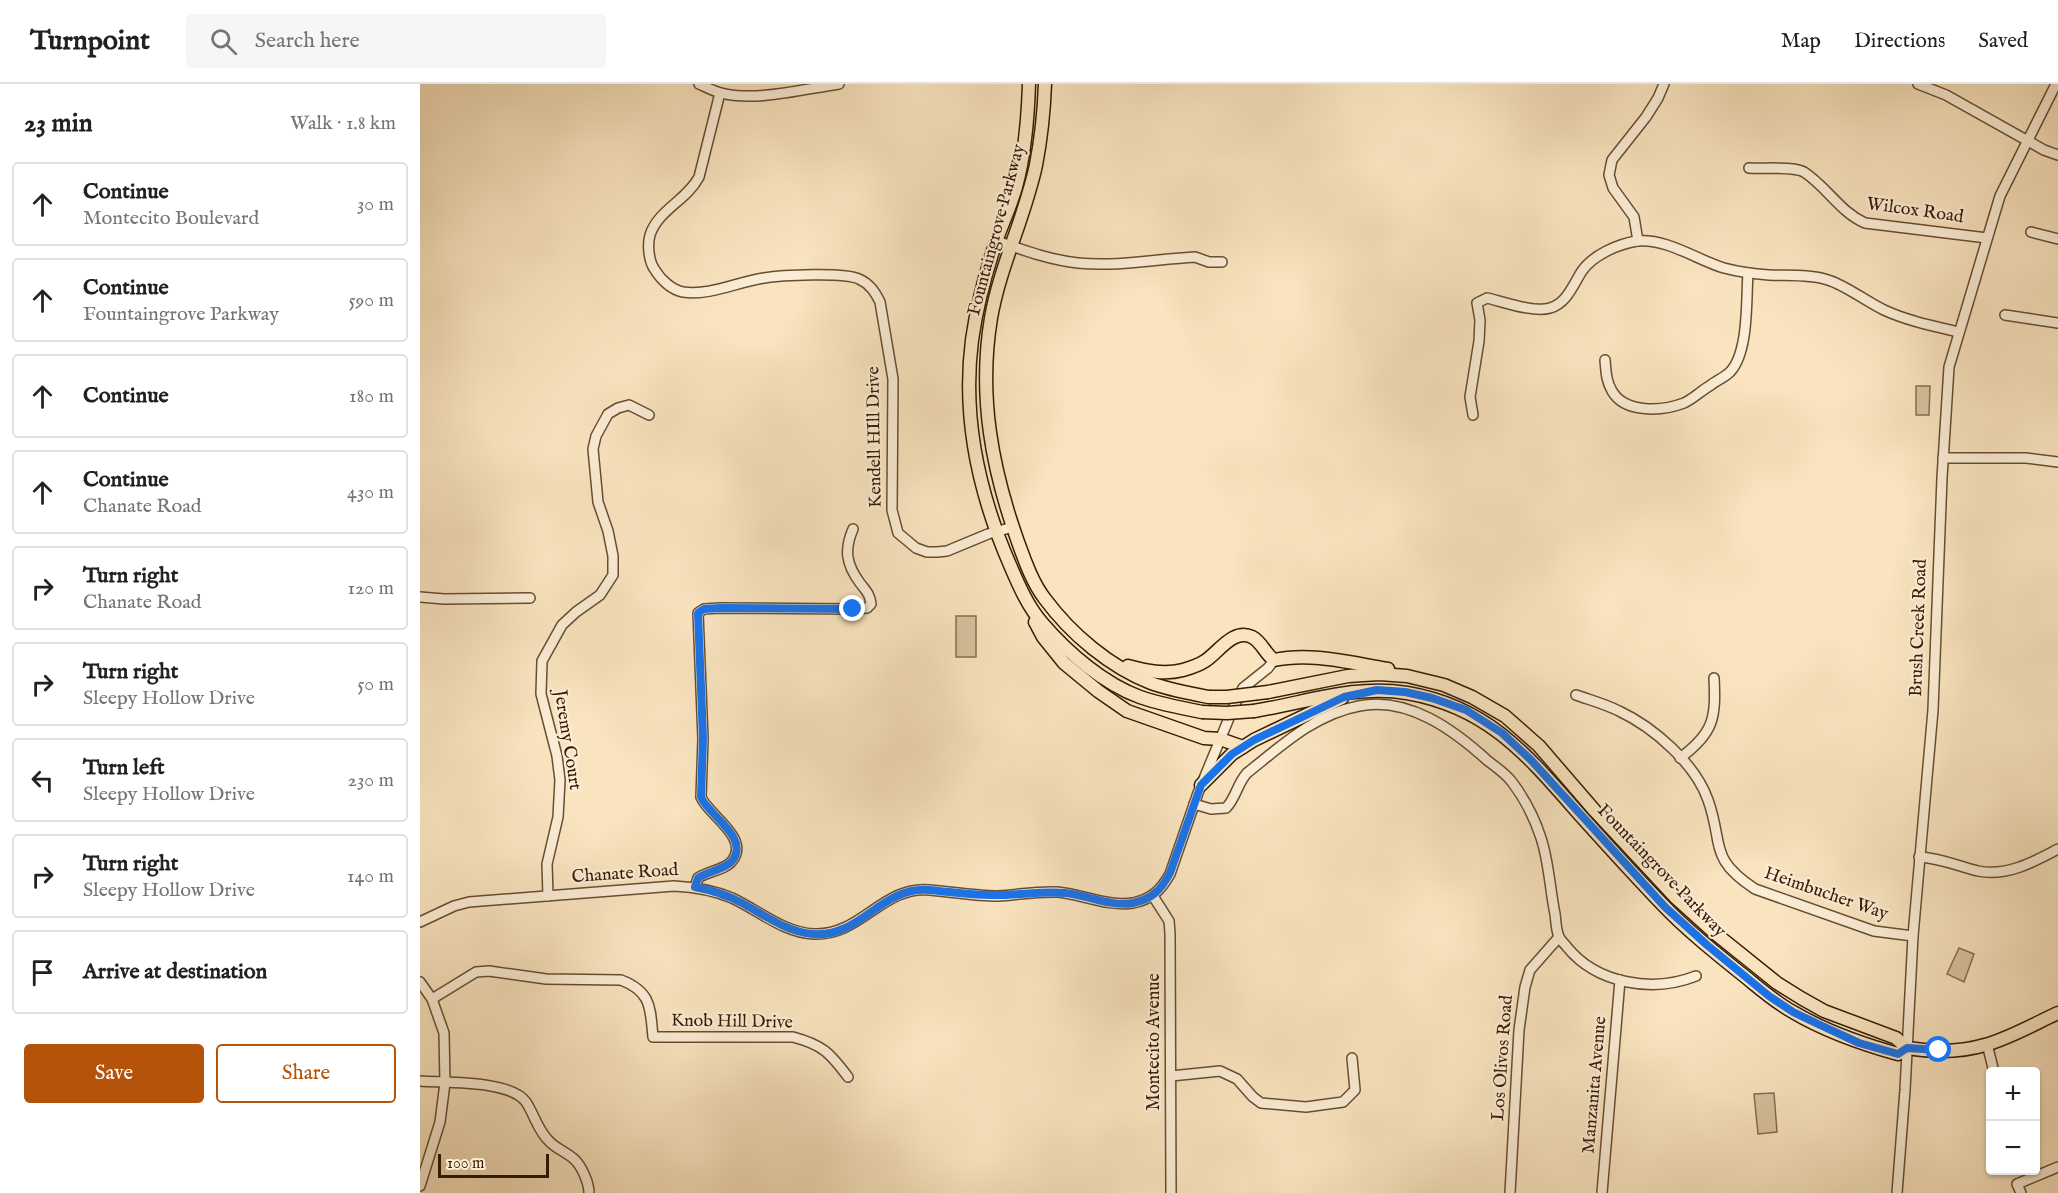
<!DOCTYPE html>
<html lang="en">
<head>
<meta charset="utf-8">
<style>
  body { margin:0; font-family:"IM FELL English",serif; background:#f6f6f6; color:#202124 }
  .controls { position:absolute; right:18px; bottom:18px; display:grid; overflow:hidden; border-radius:6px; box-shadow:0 2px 4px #0004 }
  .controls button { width:54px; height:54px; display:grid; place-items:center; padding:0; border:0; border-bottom:2px solid #e0e0e0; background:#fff; color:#202124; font:30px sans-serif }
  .scale { position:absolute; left:18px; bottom:15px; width:111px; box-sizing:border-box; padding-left:6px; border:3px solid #381b03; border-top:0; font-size:16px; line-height:21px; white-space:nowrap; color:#381b03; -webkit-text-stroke:4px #fbedd5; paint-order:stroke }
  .stop { position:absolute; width:18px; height:18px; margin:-14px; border:4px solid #1a73e8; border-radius:50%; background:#fff }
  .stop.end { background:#1a73e8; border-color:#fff; box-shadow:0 2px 6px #0008 }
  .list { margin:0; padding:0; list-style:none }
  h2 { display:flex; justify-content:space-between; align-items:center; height:78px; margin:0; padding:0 24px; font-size:26px }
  h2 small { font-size:20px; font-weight:400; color:#757577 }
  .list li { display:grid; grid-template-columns:39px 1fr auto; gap:18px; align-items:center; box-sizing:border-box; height:84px; margin:0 12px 12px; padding:0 12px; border:2px solid #e0e0e0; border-radius:6px }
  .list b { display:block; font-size:22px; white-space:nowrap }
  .list p { margin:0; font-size:20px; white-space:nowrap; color:#757577 }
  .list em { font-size:20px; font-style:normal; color:#757577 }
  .actions { display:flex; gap:12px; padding:18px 24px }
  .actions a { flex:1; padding:14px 0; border:2px solid #b45309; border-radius:6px; text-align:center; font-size:21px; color:#b45309 }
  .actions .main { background:#b45309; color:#fff }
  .icon { flex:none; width:33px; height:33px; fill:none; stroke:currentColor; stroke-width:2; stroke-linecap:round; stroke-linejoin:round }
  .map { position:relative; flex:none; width:1638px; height:1109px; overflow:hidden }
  header { display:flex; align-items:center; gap:36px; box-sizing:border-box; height:84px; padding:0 30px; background:#fff; border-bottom:2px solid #e0e0e0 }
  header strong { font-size:28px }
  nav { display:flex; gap:33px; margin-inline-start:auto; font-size:21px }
  .search { width:420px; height:54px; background:#f6f6f6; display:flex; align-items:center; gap:15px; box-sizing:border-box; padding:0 21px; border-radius:6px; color:#757577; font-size:22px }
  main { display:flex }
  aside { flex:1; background:#fff }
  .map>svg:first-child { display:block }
  .green { fill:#d8c29f; stroke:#886e51; stroke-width:1.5 }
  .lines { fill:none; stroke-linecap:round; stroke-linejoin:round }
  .minor-casing { stroke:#684d32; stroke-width:12 }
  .major-casing { stroke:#381b03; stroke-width:15 }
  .minor { stroke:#fbedd5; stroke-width:9 }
  .major { stroke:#f9e4bf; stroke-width:12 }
  .major-bridge-casing { stroke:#381b03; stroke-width:15; stroke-linecap:butt }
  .major-bridge { stroke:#f9e4bf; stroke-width:12 }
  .route { stroke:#1a73e8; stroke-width:8 }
  .labels { text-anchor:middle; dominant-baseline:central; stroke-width:4.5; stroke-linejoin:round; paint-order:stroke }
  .street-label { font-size:18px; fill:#381b03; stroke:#fbedd5 }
</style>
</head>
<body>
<header>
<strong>Turnpoint</strong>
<div class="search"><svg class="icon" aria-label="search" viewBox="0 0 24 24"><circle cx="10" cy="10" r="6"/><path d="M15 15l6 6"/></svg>Search here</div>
<nav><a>Map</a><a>Directions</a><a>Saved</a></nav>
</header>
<main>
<aside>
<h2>23 min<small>Walk · 1.8 km</small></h2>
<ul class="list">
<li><svg class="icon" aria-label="ahead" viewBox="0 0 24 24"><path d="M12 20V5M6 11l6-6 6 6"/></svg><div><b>Continue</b><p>Montecito Boulevard</p></div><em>30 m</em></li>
<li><svg class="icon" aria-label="ahead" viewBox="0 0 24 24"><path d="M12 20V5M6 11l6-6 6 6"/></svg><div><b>Continue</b><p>Fountaingrove Parkway</p></div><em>590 m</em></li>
<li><svg class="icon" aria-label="ahead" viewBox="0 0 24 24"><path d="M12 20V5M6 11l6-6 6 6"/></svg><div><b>Continue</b></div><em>180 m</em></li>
<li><svg class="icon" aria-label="ahead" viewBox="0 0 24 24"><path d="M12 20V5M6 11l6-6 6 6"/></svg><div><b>Continue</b><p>Chanate Road</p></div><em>430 m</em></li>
<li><svg class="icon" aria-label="right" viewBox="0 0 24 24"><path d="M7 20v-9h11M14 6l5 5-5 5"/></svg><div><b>Turn right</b><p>Chanate Road</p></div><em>120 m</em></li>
<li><svg class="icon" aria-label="right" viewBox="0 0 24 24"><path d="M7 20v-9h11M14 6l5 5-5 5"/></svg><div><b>Turn right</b><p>Sleepy Hollow Drive</p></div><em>50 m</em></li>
<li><svg class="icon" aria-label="left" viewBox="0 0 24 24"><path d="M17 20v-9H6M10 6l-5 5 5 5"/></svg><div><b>Turn left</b><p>Sleepy Hollow Drive</p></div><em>230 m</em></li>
<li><svg class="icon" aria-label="right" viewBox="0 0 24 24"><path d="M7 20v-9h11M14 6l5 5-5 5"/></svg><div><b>Turn right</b><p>Sleepy Hollow Drive</p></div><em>140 m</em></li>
<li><svg class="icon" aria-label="arrive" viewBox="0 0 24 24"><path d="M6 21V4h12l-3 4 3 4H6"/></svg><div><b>Arrive at destination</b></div></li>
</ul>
<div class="actions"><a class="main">Save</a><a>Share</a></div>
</aside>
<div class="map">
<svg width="1638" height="1109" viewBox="0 0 1638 1109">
  <rect width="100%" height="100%" fill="#f9e4bf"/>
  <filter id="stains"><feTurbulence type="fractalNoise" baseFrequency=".00333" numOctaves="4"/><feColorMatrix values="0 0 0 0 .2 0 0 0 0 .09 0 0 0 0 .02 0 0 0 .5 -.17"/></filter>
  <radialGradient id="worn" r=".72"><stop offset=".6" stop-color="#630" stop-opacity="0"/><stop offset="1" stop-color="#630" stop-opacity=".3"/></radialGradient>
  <g class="green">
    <path d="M1496 302H1510L1509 331H1496Z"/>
    <rect x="536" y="532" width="20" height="41"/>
    <path d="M1539 864 1554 870 1544 898 1527 890Z"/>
    <path d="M1354 1009 1357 1048 1338 1050 1334 1010Z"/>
  </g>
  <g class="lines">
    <g class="minor-casing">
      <g id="minor">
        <path d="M279 0C286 3 293 7 301 9 336 18 383 5 419 0"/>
        <path d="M1498 0 1526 11 1624 66 1638 71"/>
        <path d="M300 9 279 93C267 116 238 126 230 151 227 162 229 178 235 186 241 196 252 206 263 208 290 212 317 198 344 194 361 191 425 188 439 195 450 200 455 208 460 218L473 295 472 426 478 449 496 464 507 468H517L527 467 568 450 593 443"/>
        <path d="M1329 84C1342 85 1374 82 1384 88 1407 103 1420 128 1445 139L1567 154"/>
        <path d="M1611 148 1638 155"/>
        <path d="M577 157C603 166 630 176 658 179 696 183 737 175 775 173L789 178H802"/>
        <path d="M1218 157 1214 133 1193 104 1189 91 1192 76 1226 33 1238 14 1244 0"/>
        <path d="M1585 231 1638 239"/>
        <path d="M1185 276C1186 287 1186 297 1192 307 1205 330 1243 327 1264 319 1273 315 1282 306 1291 301 1296 297 1305 293 1310 288 1329 268 1326 216 1328 189"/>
        <path d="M1053 331 1050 313 1059 257 1060 236 1057 219 1067 214C1084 218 1114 229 1130 224 1147 219 1153 201 1162 187 1173 171 1198 160 1217 157 1247 154 1277 176 1304 184 1319 188 1334 190 1349 191 1368 192 1389 190 1408 196 1425 201 1447 218 1464 226 1488 237 1513 242 1539 248"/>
        <path d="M1523 374H1606L1638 378"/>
        <path d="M0 513 24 515 110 514"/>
        <path d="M1156 611C1170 616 1185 620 1199 627 1233 643 1275 679 1288 716 1304 761 1288 774 1335 805L1454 847 1493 852"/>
        <path d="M1260 674C1294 649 1296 634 1294 594"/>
        <path d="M774 720 791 725 806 724C816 714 817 700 827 689 861 662 895 630 939 622 988 612 1034 646 1068 677 1076 683 1086 690 1092 698 1104 714 1115 735 1121 754 1129 778 1130 806 1135 830 1136 837 1136 846 1139 853 1140 856 1145 860 1147 863 1177 900 1233 909 1276 892"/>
        <path d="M1499 773C1520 774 1538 782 1558 787 1586 793 1614 778 1638 765"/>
        <path d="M275 803 278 794C288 787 305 786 312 777 331 754 287 730 281 713L283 655 278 529 284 525 300 524 433 525 447 524 451 520C450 510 446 507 440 499 426 480 424 466 433 445"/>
        <path d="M128 812 127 780 138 733 140 696 137 672 121 610 122 577 142 541 156 528 180 511 193 491V472L188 447 178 418 173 365 176 352 188 330 198 324 209 321 229 331"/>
        <path d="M733 812 749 837 750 849 751 1109"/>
        <path d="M0 838 34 822 49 818 254 802C275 803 293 806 312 814 338 826 364 849 394 850 441 852 463 801 510 806 533 808 555 812 578 812 597 811 617 807 637 808 661 810 689 823 713 819 732 815 741 806 750 790L778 709 814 622 823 604 848 584 854 576"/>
        <path d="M0 898 12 915 24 949 25 999 20 1038 0 1102"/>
        <path d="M12 915 56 888 69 887 126 895 201 896C232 908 230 924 233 953H373C403 961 410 969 428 993"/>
        <path d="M1567 960 1574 988"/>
        <path d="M751 992 800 987 817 995 833 1013 841 1019 886 1023 923 1018 935 1006 932 974"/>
        <path d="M0 997C26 999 90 996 106 1018 114 1030 118 1047 129 1057 136 1065 147 1068 155 1076 162 1083 169 1099 169 1109"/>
        <path d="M1090 1109 1099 946 1105 903 1110 886 1139 853"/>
        <path d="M1182 1109 1200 896"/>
        <path d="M1477 1109 1485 1006 1493 852 1513 626 1522 394 1529 283 1580 112 1636 0"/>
        <path d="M1601 1109 1597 1100 1638 1083"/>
      </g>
    </g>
    <g class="major-casing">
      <g id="major">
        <path d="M609 0C608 31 604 74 596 103 591 121 583 138 577 155 566 187 557 221 552 256 542 333 559 410 590 481 599 502 608 523 623 540 648 569 684 600 720 613 740 620 761 624 782 628"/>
        <path d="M625 0C624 27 621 55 616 81 605 133 580 182 571 234 558 312 572 385 598 458 605 477 612 498 625 515 651 550 690 583 731 599 750 606 769 609 789 613"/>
        <path d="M615 538 623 553 644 579 678 607 707 627 784 654 800 655 823 663"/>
        <path d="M708 582C727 587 744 591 763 586 770 584 779 581 785 577 799 568 813 544 832 553 842 558 845 570 854 576 891 568 931 579 968 585"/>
        <path d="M848 608 928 592 959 590 987 592 1024 601 1052 613 1085 632 1119 662 1175 727 1255 813 1296 850 1357 899 1381 914 1404 927 1476 954 1487 964"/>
        <path d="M834 627C885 619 935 600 987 609 1069 623 1108 672 1160 731 1187 761 1215 792 1243 821 1266 845 1292 866 1318 887 1336 901 1353 917 1373 928 1405 947 1442 960 1478 970L1487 964"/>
        <path d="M781 701 812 670 834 656 922 614"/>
        <path d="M1487 964C1512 968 1541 968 1565 961 1590 954 1614 940 1638 929"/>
      </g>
    </g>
    <use href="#minor" class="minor"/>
    <use href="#major" class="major"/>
    <g class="major-bridge-casing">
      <g id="major-bridge">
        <path d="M789 613H807L848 608"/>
        <path d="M782 628 807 629 834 627"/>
      </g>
    </g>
    <use href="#major-bridge" class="major-bridge"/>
  </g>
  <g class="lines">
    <path class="route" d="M433 525 300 524 284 525 278 529 283 654 281 713C287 730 331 754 312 777 304 786 288 787 278 794L275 803C291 806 307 811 322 819 344 831 367 848 393 850 441 854 461 802 509 806 532 808 554 812 577 811 600 811 623 807 645 809 668 811 690 823 713 819 732 815 741 806 750 789L781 701 812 670 834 656 924 613 957 606 985 608 1012 614 1046 626 1082 649 1111 676 1245 823 1287 861 1349 912 1373 928 1398 940 1439 959 1478 970 1487 964 1519 966"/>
  </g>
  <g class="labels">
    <g class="street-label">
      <text transform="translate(1495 127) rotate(8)">Wilcox Road</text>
      <text transform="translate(577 146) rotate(-75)">Fountaingrove Parkway</text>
      <text transform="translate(455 353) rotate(-91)">Kendell HIll Drive</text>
      <text transform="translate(1499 544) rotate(-88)">Brush Creek Road</text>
      <text transform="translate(147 656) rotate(81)">Jeremy Court</text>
      <text transform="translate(1241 787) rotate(46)">Fountaingrove Parkway</text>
      <text transform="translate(205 790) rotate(-4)">Chanate Road</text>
      <text transform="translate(1406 810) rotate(19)">Heimbucher Way</text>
      <text transform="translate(312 938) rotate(1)">Knob Hill Drive</text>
      <text transform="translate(734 958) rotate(-90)">Montecito Avenue</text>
      <text transform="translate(1083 974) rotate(-86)">Los Olivos Road</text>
      <text transform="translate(1175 1001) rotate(-85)">Manzanita Avenue</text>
    </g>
  </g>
  <rect width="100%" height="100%" filter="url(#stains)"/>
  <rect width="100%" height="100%" fill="url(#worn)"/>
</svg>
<div class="controls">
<button>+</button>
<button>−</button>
</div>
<div class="scale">100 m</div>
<div class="stop" style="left:1519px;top:966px"></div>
<div class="stop end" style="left:433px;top:525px"></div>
</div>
</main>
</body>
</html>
